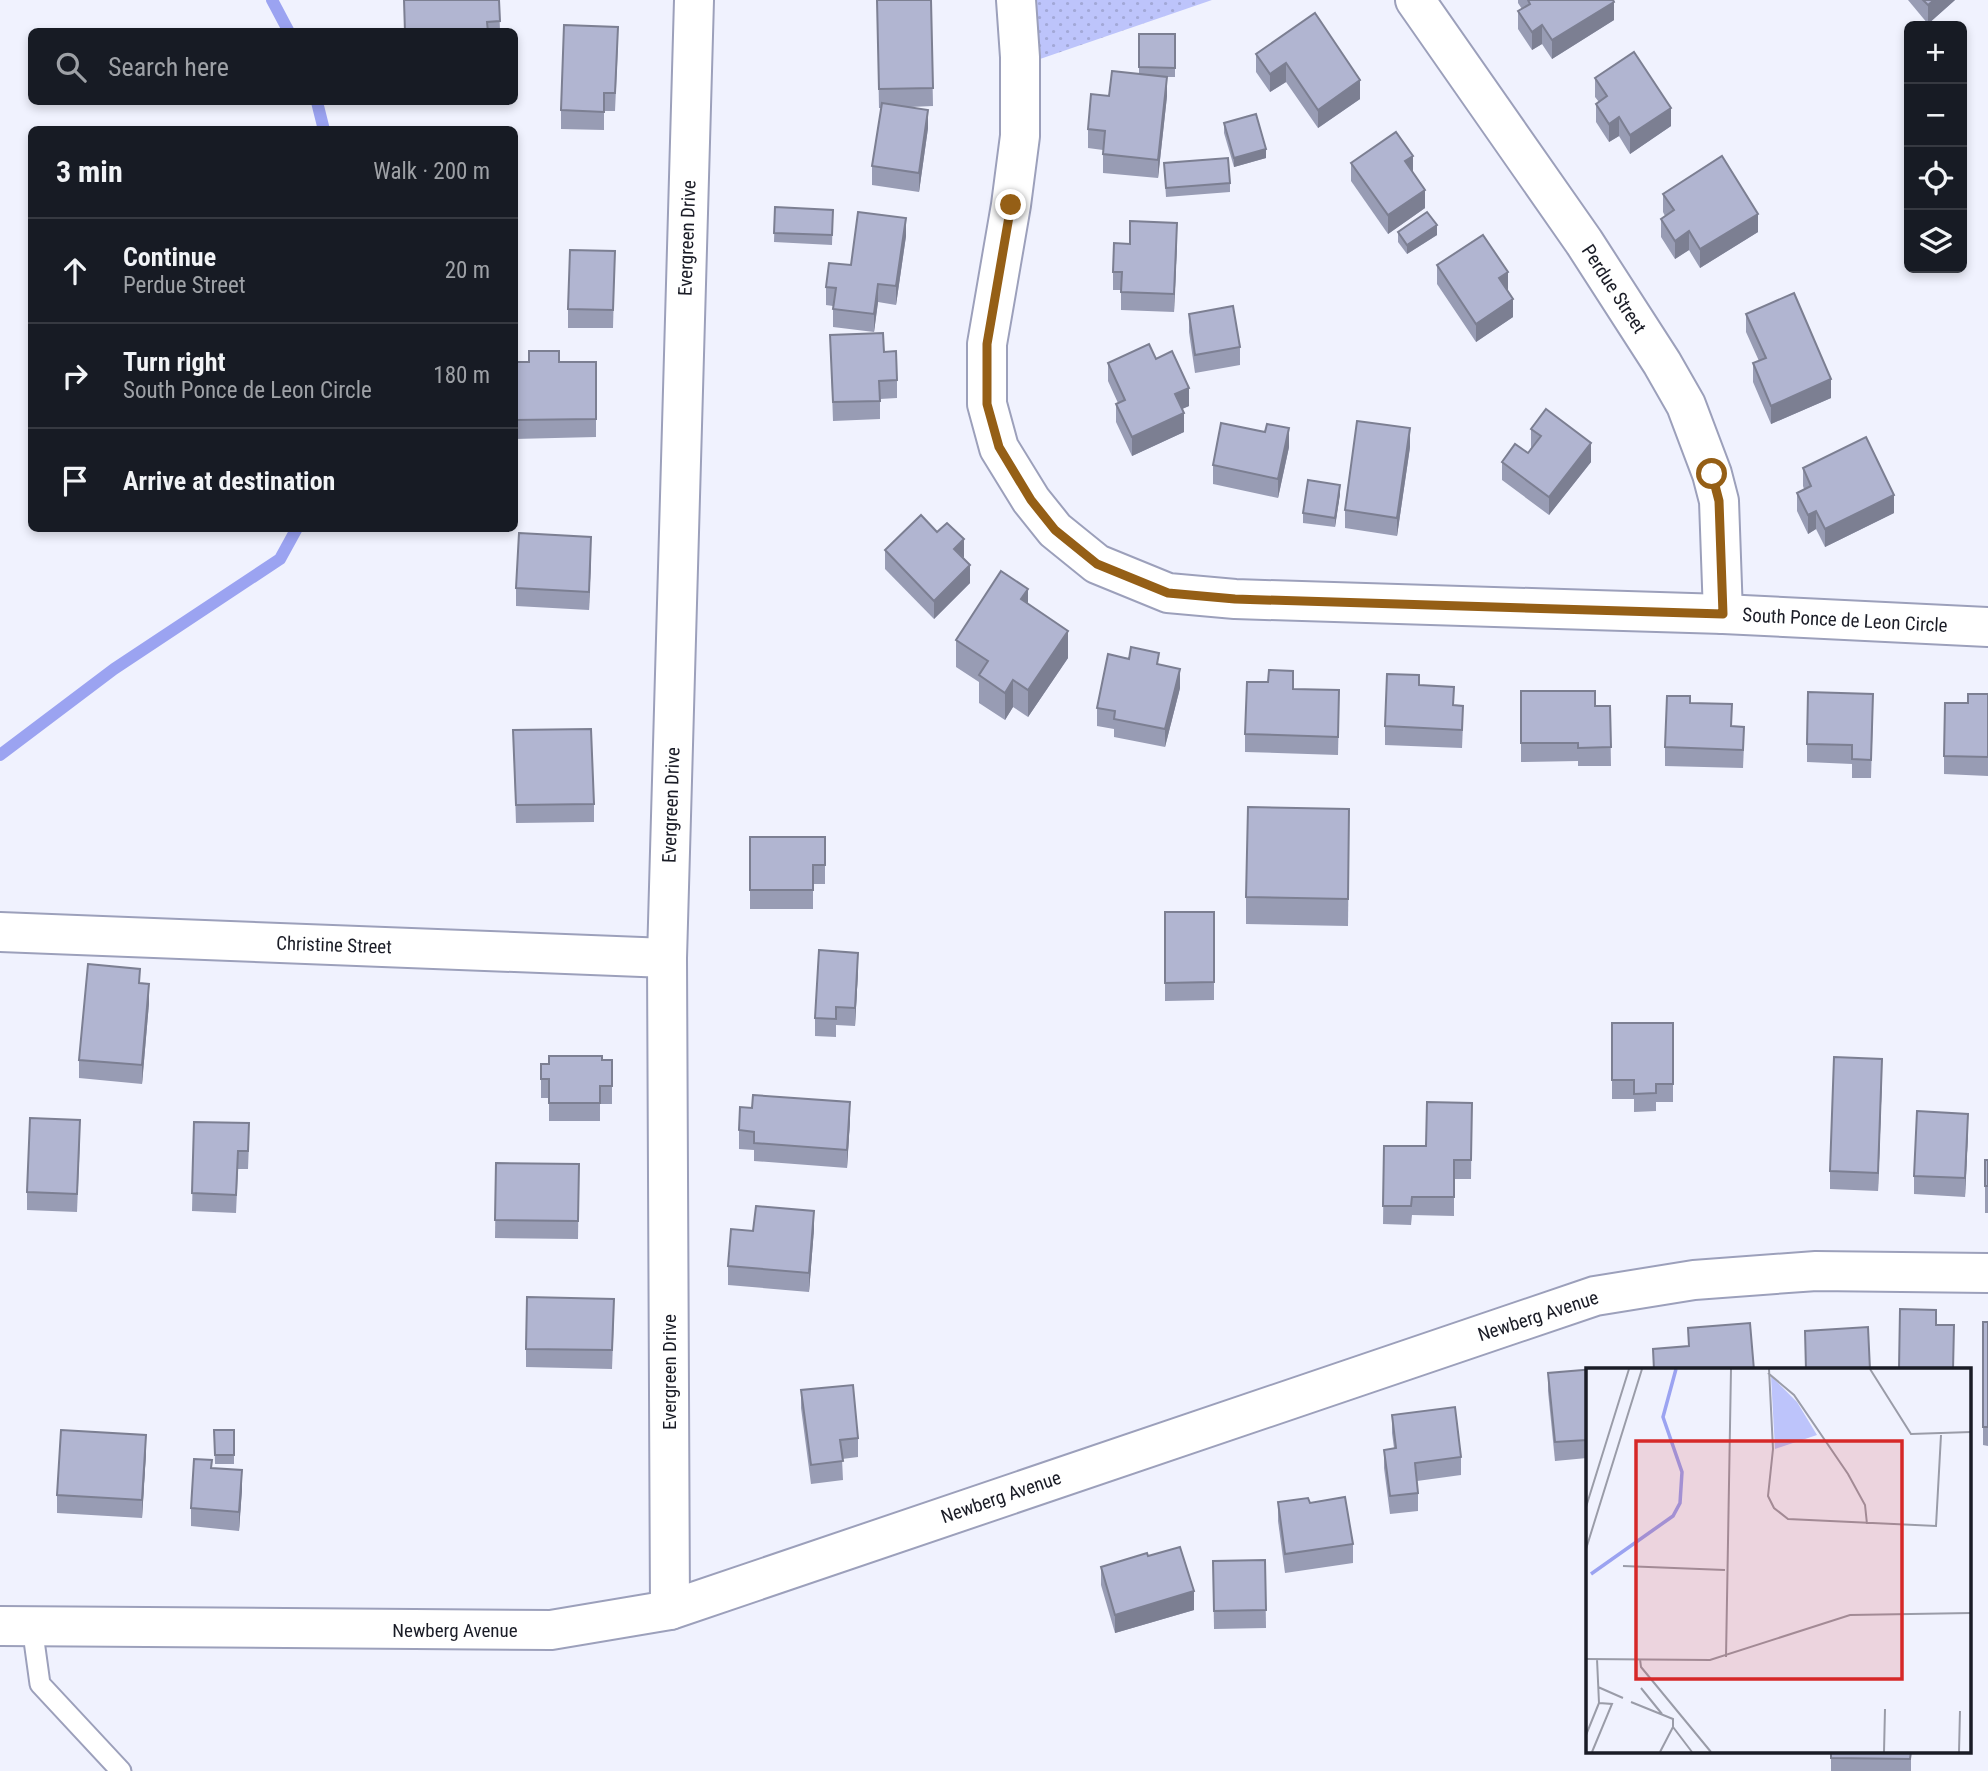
<!DOCTYPE html>
<html lang="en">
<head>
<meta charset="utf-8">
<style>
  body { margin:0; font-family:"Roboto Condensed",sans-serif; background:#20242c; color:#f1f3f6 }
  .controls { position:absolute; right:21px; top:21px; display:grid; overflow:hidden; border-radius:10px; box-shadow:0 4px 10px #0003 }
  .controls button { width:63px; height:63px; display:grid; place-items:center; padding:0; border:0; border-bottom:2px solid #363941; background:#171b24; color:#f1f3f6; font:35px sans-serif }
  .stop { position:absolute; width:21px; height:21px; margin:-16px; border:5px solid #955f16; border-radius:50%; background:#fff }
  .stop.end { background:#955f16; border-color:#fff; box-shadow:0 2px 7px #0008 }
  .list { margin:0; padding:0; list-style:none }
  h2 { display:flex; justify-content:space-between; align-items:center; height:91px; margin:0; padding:0 28px; font-size:30px }
  h2 small { font-size:23px; font-weight:400; color:#9ea1a6 }
  .list li { display:grid; grid-template-columns:46px 1fr auto; gap:21px; align-items:center; box-sizing:border-box; height:105px; padding:0 28px; border-top:2px solid #363941 }
  .list b { display:block; font-size:26px; white-space:nowrap }
  .list p { margin:0; font-size:23px; white-space:nowrap; color:#9ea1a6 }
  .list em { font-size:23px; font-style:normal; color:#9ea1a6 }
  .icon { flex:none; width:38px; height:38px; fill:none; stroke:currentColor; stroke-width:2; stroke-linecap:round; stroke-linejoin:round }
  .map { position:relative; flex:none; width:1988px; height:1771px; overflow:hidden }
  .search { position:absolute; background:#171b24; box-shadow:0 4px 10px #0003; left:28px; top:28px; width:490px; height:77px; display:flex; align-items:center; gap:18px; box-sizing:border-box; padding:0 24px; border-radius:10px; color:#9ea1a6; font-size:26px }
  .panel { position:absolute; background:#171b24; box-shadow:0 4px 10px #0003; left:28px; top:126px; width:490px; height:406px; border-radius:10px }
  .map>svg:first-child { display:block }
  .park { fill:url(#park-dots) }
  .lines { fill:none; stroke-linecap:round; stroke-linejoin:round }
  .stream { stroke:#9ba3f1; stroke-width:12 }
  .service-casing { stroke:#9ca0bb; stroke-width:23 }
  .minor-casing { stroke:#9ca0bb; stroke-width:42 }
  .tertiary-casing { stroke:#9ca0bb; stroke-width:42 }
  .service { stroke:#fff; stroke-width:19 }
  .minor { stroke:#fff; stroke-width:38 }
  .tertiary { stroke:#fff; stroke-width:38 }
  .wall { fill:#989cb4 }
  .shaded-wall { fill:#7c7f92 }
  .building { fill:#b1b5d1; stroke:#7c7f92; stroke-width:2 }
  .route { stroke:#955f16; stroke-width:9 }
  .labels { text-anchor:middle; dominant-baseline:central; stroke-width:7; stroke-linejoin:round; paint-order:stroke }
  .street-label { font-size:19px; fill:#1a1c26; stroke:#fff }
  .inset-river { fill:none; stroke:#9ba3f1; stroke-width:3.5 }
  .inset-road { fill:none; stroke:#9a9ca8; stroke-width:2 }
  .view { fill:#d62828; fill-opacity:0.15; stroke:#d62828; stroke-width:3.5 }
  .inset-edge { fill:none; stroke:#1a1c26; stroke-width:3.5 }
</style>
</head>
<body>
<div class="map">
<svg width="1988" height="1771" viewBox="0 0 1988 1771">
  <defs>
    <pattern id="park-dots" width="8" height="8" patternUnits="userSpaceOnUse" patternTransform="scale(1.75)"><rect width="8" height="8" fill="#bdc4fb"/><path d="M2 2h.1M6 6h.1" fill="none" stroke="#a2a8d7" stroke-width="1.8" stroke-linecap="round"/></pattern>
  </defs>
  <rect width="100%" height="100%" fill="#f0f2fe"/>
  <path class="park" d="M1033 0H1212L1040 59Z"/>
  <g class="lines">
    <g class="stream">
      <path d="M272 0 289 32"/>
      <path d="M317 102 324 130"/>
      <path d="M0 755 114 669 280 559 297 528"/>
    </g>
    <g class="service-casing">
      <path id="service" d="M32 1626 40 1684 121 1771"/>
    </g>
    <g class="minor-casing">
      <g id="minor">
        <path d="M1016 0 1020 57V136L1011 205 987 344V404L999 448 1031 500 1055 530 1097 564 1168 593 1235 599 1723 614 1988 627"/>
        <path d="M1415 0 1584 242 1662 363 1686 405 1712 474 1719 501 1723 614"/>
        <path d="M0 932 667 958"/>
        <path d="M670 1610 667 958 694 0"/>
      </g>
    </g>
    <g class="tertiary-casing">
      <path id="tertiary" d="M0 1626 551 1630 670 1610 1595 1296 1694 1280 1816 1271 1988 1273"/>
    </g>
    <use href="#service" class="service"/>
    <use href="#minor" class="minor"/>
    <use href="#tertiary" class="tertiary"/>
  </g>
  <g class="wall">
    <path d="M499 0 500 32H404Z"/>
    <path d="M877 0H931L933 106 910 107 928 128 919 192 872 185V166L881 108H879Z"/>
    <path d="M1518 0H1613L1614 20 1552 59 1542 44 1532 50 1518 29V11L1522 9 1518 3Z"/>
    <path d="M1908 0H1955L1928 24Z"/>
    <path d="M1139 34H1175V77H1165L1167 96 1158 178 1103 173V150L1088 148V129L1109 96 1139 74Z"/>
    <path d="M618 45 615 111H604V130L561 129V110Z"/>
    <path d="M1256 54 1360 80V99L1318 128 1286 82 1270 92 1256 72Z"/>
    <path d="M1595 78 1671 126 1630 154 1619 136 1609 142 1596 122V104L1599 102 1595 97Z"/>
    <path d="M1224 123 1266 158 1234 167 1224 133Z"/>
    <path d="M1164 163 1230 183V192L1166 197Z"/>
    <path d="M1351 163 1413 173 1425 208 1388 234 1351 181Z"/>
    <path d="M1663 194 1758 232 1700 268 1689 250 1675 259 1661 237V219L1665 216 1663 212Z"/>
    <path d="M775 207 833 210 832 245 774 242Z"/>
    <path d="M1398 232 1437 235 1407 254 1398 242Z"/>
    <path d="M906 236 896 305 878 302 874 332 833 327V306L826 305V287L851 265Z"/>
    <path d="M1177 242 1174 312 1121 310V290H1113V272L1130 244Z"/>
    <path d="M615 251 613 328H568V309Z"/>
    <path d="M1437 265 1508 290 1507 291 1513 317 1476 342 1437 284Z"/>
    <path d="M1189 314 1240 347V365L1195 373 1189 332Z"/>
    <path d="M1746 314 1831 398 1771 424 1753 382V363L1759 361 1746 332Z"/>
    <path d="M830 335 884 352 897 380V398L880 399V419L833 421Z"/>
    <path d="M1156 359 1189 406 1182 409 1184 432 1132 456 1116 422V404L1118 403 1108 381V363Z"/>
    <path d="M514 362H596V437L514 439Z"/>
    <path d="M1531 429 1591 462 1549 515 1502 480V462L1528 453 1531 448Z"/>
    <path d="M1289 447 1278 498 1213 484V465Z"/>
    <path d="M1410 447 1397 536 1345 528V510Z"/>
    <path d="M1803 468 1894 513 1825 547 1816 529 1808 534 1797 511V493L1804 489 1803 486Z"/>
    <path d="M1340 494 1335 527 1303 523V513Z"/>
    <path d="M885 550 963 558 970 583 934 619 885 569Z"/>
    <path d="M591 555 589 610 516 606V588Z"/>
    <path d="M1028 604 1068 658 1028 717 1013 707 1005 720 979 703V682L956 667V640Z"/>
    <path d="M1159 665 1180 688 1165 747 1114 737V729L1097 726V708Z"/>
    <path d="M1419 685 1463 724 1462 748 1385 745V726Z"/>
    <path d="M1293 689 1339 708 1338 755 1245 752V734Z"/>
    <path d="M1521 691 1595 706H1610L1611 766H1578V761L1521 762Z"/>
    <path d="M1988 694V776L1944 774V756L1968 703Z"/>
    <path d="M1690 703 1732 726 1744 745 1743 768 1665 766V747Z"/>
    <path d="M1873 713 1871 778H1852V764L1807 762V744Z"/>
    <path d="M513 730 594 804V822L516 823Z"/>
    <path d="M1349 836 1348 926 1246 924V897Z"/>
    <path d="M750 837H825V884H813V909H750Z"/>
    <path d="M1165 912H1214V1000L1165 1001Z"/>
    <path d="M858 971 855 1026 836 1025V1037L815 1036V1018Z"/>
    <path d="M149 1003 142 1084 79 1078V1060Z"/>
    <path d="M1612 1023H1673V1102H1656V1111L1634 1112V1099H1612Z"/>
    <path d="M602 1060H612V1104H600V1121H549V1098H541V1064Z"/>
    <path d="M1882 1077 1878 1191 1830 1189V1171Z"/>
    <path d="M1472 1103 1471 1179H1454V1216L1412 1215 1411 1225 1383 1224 1384 1146H1426Z"/>
    <path d="M850 1120 847 1168 754 1161V1150L739 1149V1130Z"/>
    <path d="M194 1122 249 1142 248 1169H238L236 1213 192 1211Z"/>
    <path d="M1968 1132 1965 1197 1914 1194V1176Z"/>
    <path d="M80 1139 77 1212 27 1210V1192Z"/>
    <rect x="1985" y="1160" width="3" height="53"/>
    <path d="M496 1163 579 1164 578 1239 495 1238Z"/>
    <path d="M814 1229 809 1292 728 1285V1266L753 1231Z"/>
    <path d="M614 1317 612 1369 526 1367V1349Z"/>
    <path d="M1983 1322H1988V1446L1983 1445Z"/>
    <path d="M1587 1370V1458L1555 1461 1548 1391V1373Z"/>
    <path d="M801 1390 858 1438V1457L842 1459 843 1480 811 1484 801 1408Z"/>
    <path d="M1392 1415 1461 1457V1475L1417 1481 1418 1493V1511L1390 1514 1384 1468V1450L1394 1448 1392 1433Z"/>
    <path d="M214 1430H234V1464H215Z"/>
    <path d="M146 1453 142 1518 57 1513V1495Z"/>
    <path d="M212 1468 242 1489 239 1531 191 1526V1508Z"/>
    <path d="M1278 1502 1310 1503 1353 1544V1563L1285 1573 1278 1521Z"/>
    <path d="M1148 1556 1194 1610 1115 1633 1101 1585V1567Z"/>
    <path d="M1265 1560 1266 1628 1214 1629 1213 1561Z"/>
    <rect x="1831" y="1752" width="80" height="19"/>
  </g>
  <g class="shaded-wall">
    <path d="M1934 0H1955L1928 24V5Z"/>
    <path d="M1614 2V20L1552 59V40Z"/>
    <path d="M1542 25V44L1532 50V32Z"/>
    <path d="M1286 63V82L1270 92V74Z"/>
    <path d="M1167 77V96L1158 178V160Z"/>
    <path d="M1360 80V99L1318 128V110Z"/>
    <path d="M1671 108V126L1630 154V135Z"/>
    <path d="M928 110V128L919 192V173Z"/>
    <path d="M1619 117V136L1609 142V124Z"/>
    <path d="M1266 149V158L1234 167V158Z"/>
    <path d="M1413 156V174L1405 161Z"/>
    <path d="M1425 190V208L1388 234V215Z"/>
    <path d="M1758 214V232L1700 268V249Z"/>
    <path d="M906 218V236L896 305V286Z"/>
    <path d="M1177 223V242L1174 312V294Z"/>
    <path d="M1437 225V235L1407 254V245Z"/>
    <path d="M1689 231V250L1675 259V241Z"/>
    <path d="M1508 272V290L1499 296V278Z"/>
    <path d="M878 284V302L874 332V314Z"/>
    <path d="M1513 299V317L1476 342V324Z"/>
    <path d="M1831 379V398L1771 424V406Z"/>
    <path d="M1189 388V406L1175 412V394Z"/>
    <path d="M1184 413V432L1132 456V437Z"/>
    <path d="M1289 428V447L1278 498V479Z"/>
    <path d="M1410 428V447L1397 536V518Z"/>
    <path d="M1591 443V462L1549 515V497Z"/>
    <path d="M1340 485V494L1335 527V518Z"/>
    <path d="M1894 495V513L1825 547V529Z"/>
    <path d="M1816 511V529L1808 534V515Z"/>
    <path d="M591 537V555L589 610V592Z"/>
    <path d="M964 539V558L954 549Z"/>
    <path d="M970 565V583L934 619V601Z"/>
    <path d="M1028 589V616L1021 599Z"/>
    <path d="M1068 631V658L1028 717V690Z"/>
    <path d="M1180 669V688L1165 747V729Z"/>
    <path d="M1013 680V707L1005 720V693Z"/>
    <path d="M858 953V971L855 1026V1008Z"/>
    <path d="M149 984V1003L142 1084V1065Z"/>
    <path d="M1882 1059V1077L1878 1191V1173Z"/>
    <path d="M850 1102V1120L847 1168V1150Z"/>
    <path d="M1968 1114V1132L1965 1197V1178Z"/>
    <path d="M814 1211V1229L809 1292V1273Z"/>
    <path d="M146 1435V1453L142 1518V1500Z"/>
    <path d="M242 1470V1489L239 1531V1512Z"/>
    <path d="M1194 1591V1610L1115 1633V1615Z"/>
  </g>
  <g class="building">
    <path d="M404 0H499L500 21 487 22 488 32H405Z"/>
    <path d="M877 0H931L933 88 879 89Z"/>
    <path d="M1528 0H1613L1614 2 1552 40 1542 25 1532 32 1518 11 1530 4Z"/>
    <path d="M1923 0H1934L1928 5Z"/>
    <path d="M1315 13 1360 80 1318 110 1286 63 1270 74 1256 54Z"/>
    <path d="M564 25 618 27 615 93H604V112L561 110Z"/>
    <path d="M1139 34H1175V68L1139 67Z"/>
    <path d="M1634 52 1671 108 1630 135 1619 117 1609 124 1596 104 1607 96 1595 78Z"/>
    <path d="M1112 71 1167 77 1158 160 1103 154 1105 131 1088 129 1091 94 1109 96Z"/>
    <path d="M882 103 928 110 919 173 872 166Z"/>
    <path d="M1256 114 1266 149 1234 158 1224 123Z"/>
    <path d="M1396 132 1413 156 1405 161 1425 190 1388 215 1351 163Z"/>
    <path d="M1722 156 1758 214 1700 249 1689 231 1675 241 1661 219 1674 210 1663 194Z"/>
    <path d="M1228 158 1230 183 1166 188 1164 163Z"/>
    <path d="M775 207 833 210 832 235 774 233Z"/>
    <path d="M858 212 906 218 896 286 878 284 874 314 833 309 836 288 826 287 829 263 851 265Z"/>
    <path d="M1427 212 1437 225 1407 245 1398 232Z"/>
    <path d="M1130 221 1177 223 1174 294 1121 292 1122 272H1113L1114 243 1130 244Z"/>
    <path d="M1483 235 1508 272 1499 278 1513 299 1476 324 1437 265Z"/>
    <path d="M570 250 615 251 613 310 568 309Z"/>
    <path d="M1794 293 1831 379 1771 406 1753 363 1766 358 1746 314Z"/>
    <path d="M1233 306 1240 347 1195 355 1189 314Z"/>
    <path d="M883 333 884 352 896 351 897 380 879 381 880 401 833 402 830 335Z"/>
    <path d="M1149 344 1156 359 1172 351 1189 388 1175 394 1184 413 1132 437 1116 404 1125 400 1108 363Z"/>
    <path d="M529 351H559V362H596V419L514 420V362H529Z"/>
    <path d="M1546 409 1591 443 1549 497 1502 462 1515 444 1528 453 1541 436 1531 429Z"/>
    <path d="M1357 421 1410 428 1397 518 1345 510Z"/>
    <path d="M1221 423 1265 432 1267 424 1289 428 1278 479 1213 465Z"/>
    <path d="M1866 437 1894 495 1825 529 1816 511 1808 515 1797 493 1811 486 1803 468Z"/>
    <path d="M1308 480 1340 485 1335 518 1303 513Z"/>
    <path d="M921 515 937 532 947 523 964 539 954 549 970 565 934 601 885 550Z"/>
    <path d="M519 533 591 537 589 592 516 588Z"/>
    <path d="M1001 571 1028 589 1021 599 1068 631 1028 690 1013 680 1005 693 979 675 988 661 956 640Z"/>
    <path d="M1131 647 1159 653 1157 664 1180 669 1165 729 1114 719 1115 711 1097 708 1108 654 1129 659Z"/>
    <path d="M1269 670 1293 671V689L1339 690 1338 737 1245 734 1247 682H1268Z"/>
    <path d="M1387 674 1419 675V685L1454 687 1453 705 1463 706 1462 730 1385 726Z"/>
    <path d="M1521 691H1595V706H1610L1611 747 1578 748V743H1521Z"/>
    <path d="M1808 692 1873 694 1871 760 1852 759V745L1807 744Z"/>
    <path d="M1968 694H1988V757L1944 756 1945 703H1968Z"/>
    <path d="M1667 696H1690V703L1732 704 1731 726 1744 727 1743 750 1665 747Z"/>
    <path d="M591 729 594 804 516 805 513 730Z"/>
    <path d="M1248 807 1349 809 1348 899 1246 897Z"/>
    <path d="M750 837H825V865H813V890H750Z"/>
    <path d="M1165 912H1214V982L1165 983Z"/>
    <path d="M819 950 858 953 855 1008 836 1007V1019L815 1018Z"/>
    <path d="M88 964 140 969 139 983 149 984 142 1065 79 1060Z"/>
    <path d="M1612 1023H1673V1084H1656V1093L1634 1094V1080H1612Z"/>
    <path d="M549 1056H602V1060H612V1086H600V1103H549V1079H541V1064H549Z"/>
    <path d="M1834 1057 1882 1059 1878 1173 1830 1171Z"/>
    <path d="M753 1095 850 1102 847 1150 754 1143V1132L739 1130 740 1107 752 1108Z"/>
    <path d="M1427 1102 1472 1103 1471 1160H1454V1197H1412L1411 1206H1383L1384 1146H1426Z"/>
    <path d="M1917 1111 1968 1114 1965 1178 1914 1176Z"/>
    <path d="M30 1118 80 1120 77 1194 27 1192Z"/>
    <path d="M194 1122 249 1123 248 1151H238L236 1195 192 1193Z"/>
    <rect x="1985" y="1160" width="3" height="26"/>
    <path d="M496 1163 579 1164 578 1221 495 1220Z"/>
    <path d="M756 1206 814 1211 809 1273 728 1266 731 1229 753 1231Z"/>
    <path d="M527 1297 614 1299 612 1350 526 1349Z"/>
    <path d="M1900 1309 1936 1310V1325H1954L1953 1370H1899Z"/>
    <rect x="1983" y="1322" width="5" height="105"/>
    <path d="M1750 1323 1754 1370H1654L1653 1349 1689 1346 1688 1328Z"/>
    <path d="M1868 1327 1870 1370H1806L1805 1331Z"/>
    <path d="M1606 1368V1370H1587V1440L1555 1442 1548 1373Z"/>
    <path d="M853 1385 858 1438 840 1440 843 1461 811 1465 801 1390Z"/>
    <path d="M1455 1407 1461 1457 1415 1463 1418 1493 1390 1496 1384 1450 1396 1448 1392 1415Z"/>
    <path d="M61 1430 146 1435 142 1500 57 1495Z"/>
    <path d="M214 1430H234V1455H215Z"/>
    <path d="M194 1459 212 1460 211 1468 242 1470 239 1512 191 1508Z"/>
    <path d="M1345 1497 1353 1544 1285 1554 1278 1502 1308 1498 1310 1503Z"/>
    <path d="M1180 1547 1194 1591 1115 1615 1101 1567 1147 1553 1148 1556Z"/>
    <path d="M1265 1560 1266 1610 1214 1611 1213 1561Z"/>
    <path d="M1831 1752H1911L1910 1759 1831 1758Z"/>
  </g>
  <g class="lines">
    <path class="route" d="M1011 205 987 344V404L999 447 1031 500 1055 530 1097 564 1168 593 1235 599 1723 614 1719 501 1712 474"/>
  </g>
  <g class="labels">
    <g class="street-label">
      <text transform="translate(687 238) rotate(-88)">Evergreen Drive</text>
      <text transform="translate(1614 289) rotate(57)">Perdue Street</text>
      <text transform="translate(1845 620) rotate(3)">South Ponce de Leon Circle</text>
      <text transform="translate(671 805) rotate(-88)">Evergreen Drive</text>
      <text transform="translate(334 945) rotate(2)">Christine Street</text>
      <text transform="translate(1538 1316) rotate(-18)">Newberg Avenue</text>
      <text transform="translate(669 1372) rotate(-90)">Evergreen Drive</text>
      <text transform="translate(1001 1497) rotate(-19)">Newberg Avenue</text>
      <text x="455" y="1630">Newberg Avenue</text>
    </g>
  </g>
  <g transform="translate(1586 1368)">
    <rect width="385" height="385" fill="#f0f2fe"/>
    <path d="M185 8 211 34 231 67 189 81Z" fill="#bdc4fb"/>
    <path class="inset-river" d="M5 206 87 148 94 135 96 104 77 49 90 1"/>
    <path class="inset-road" d="M183 1 187 81 182 128 188 140 202 151 350 158 355 67M284 1 325 66 385 64M182 5 208 27 262 106 279 137 281 156M0 139 43 1M0 181 56 1M37 198 139 202M140 289 145 1M0 291 124 292 264 247 385 245M54 291 55 299 125 384M12 319 37 330M55 320 76 346M45 334 87 351V359L106 384M0 367 13 335 11 291M6 384 26 336 13 335M74 384 87 359M298 384 299 341M373 384 374 343"/>
    <path class="view" d="M50 73H316V311H50Z"/>
    <rect width="385" height="385" class="inset-edge"/>
  </g>
</svg>
<div class="controls">
<button>+</button>
<button>−</button>
<button><svg class="icon" aria-label="locate" viewBox="0 0 24 24"><circle cx="12" cy="12" r="6"/><path d="M12 2v4M12 18v4M2 12h4M18 12h4"/></svg></button>
<button><svg class="icon" aria-label="layers" viewBox="0 0 24 24"><path d="M12 4l9 5-9 5-9-5zM3 14l9 5 9-5"/></svg></button>
</div>
<div class="stop" style="left:1712px;top:474px"></div>
<div class="stop end" style="left:1011px;top:205px"></div>
<div class="search"><svg class="icon" aria-label="search" viewBox="0 0 24 24"><circle cx="10" cy="10" r="6"/><path d="M15 15l6 6"/></svg>Search here</div>
<section class="panel">
<h2>3 min<small>Walk · 200 m</small></h2>
<ul class="list">
<li><svg class="icon" aria-label="ahead" viewBox="0 0 24 24"><path d="M12 20V5M6 11l6-6 6 6"/></svg><div><b>Continue</b><p>Perdue Street</p></div><em>20 m</em></li>
<li><svg class="icon" aria-label="right" viewBox="0 0 24 24"><path d="M7 20v-9h11M14 6l5 5-5 5"/></svg><div><b>Turn right</b><p>South Ponce de Leon Circle</p></div><em>180 m</em></li>
<li><svg class="icon" aria-label="arrive" viewBox="0 0 24 24"><path d="M6 21V4h12l-3 4 3 4H6"/></svg><div><b>Arrive at destination</b></div></li>
</ul>
</section>
</div>
</body>
</html>
